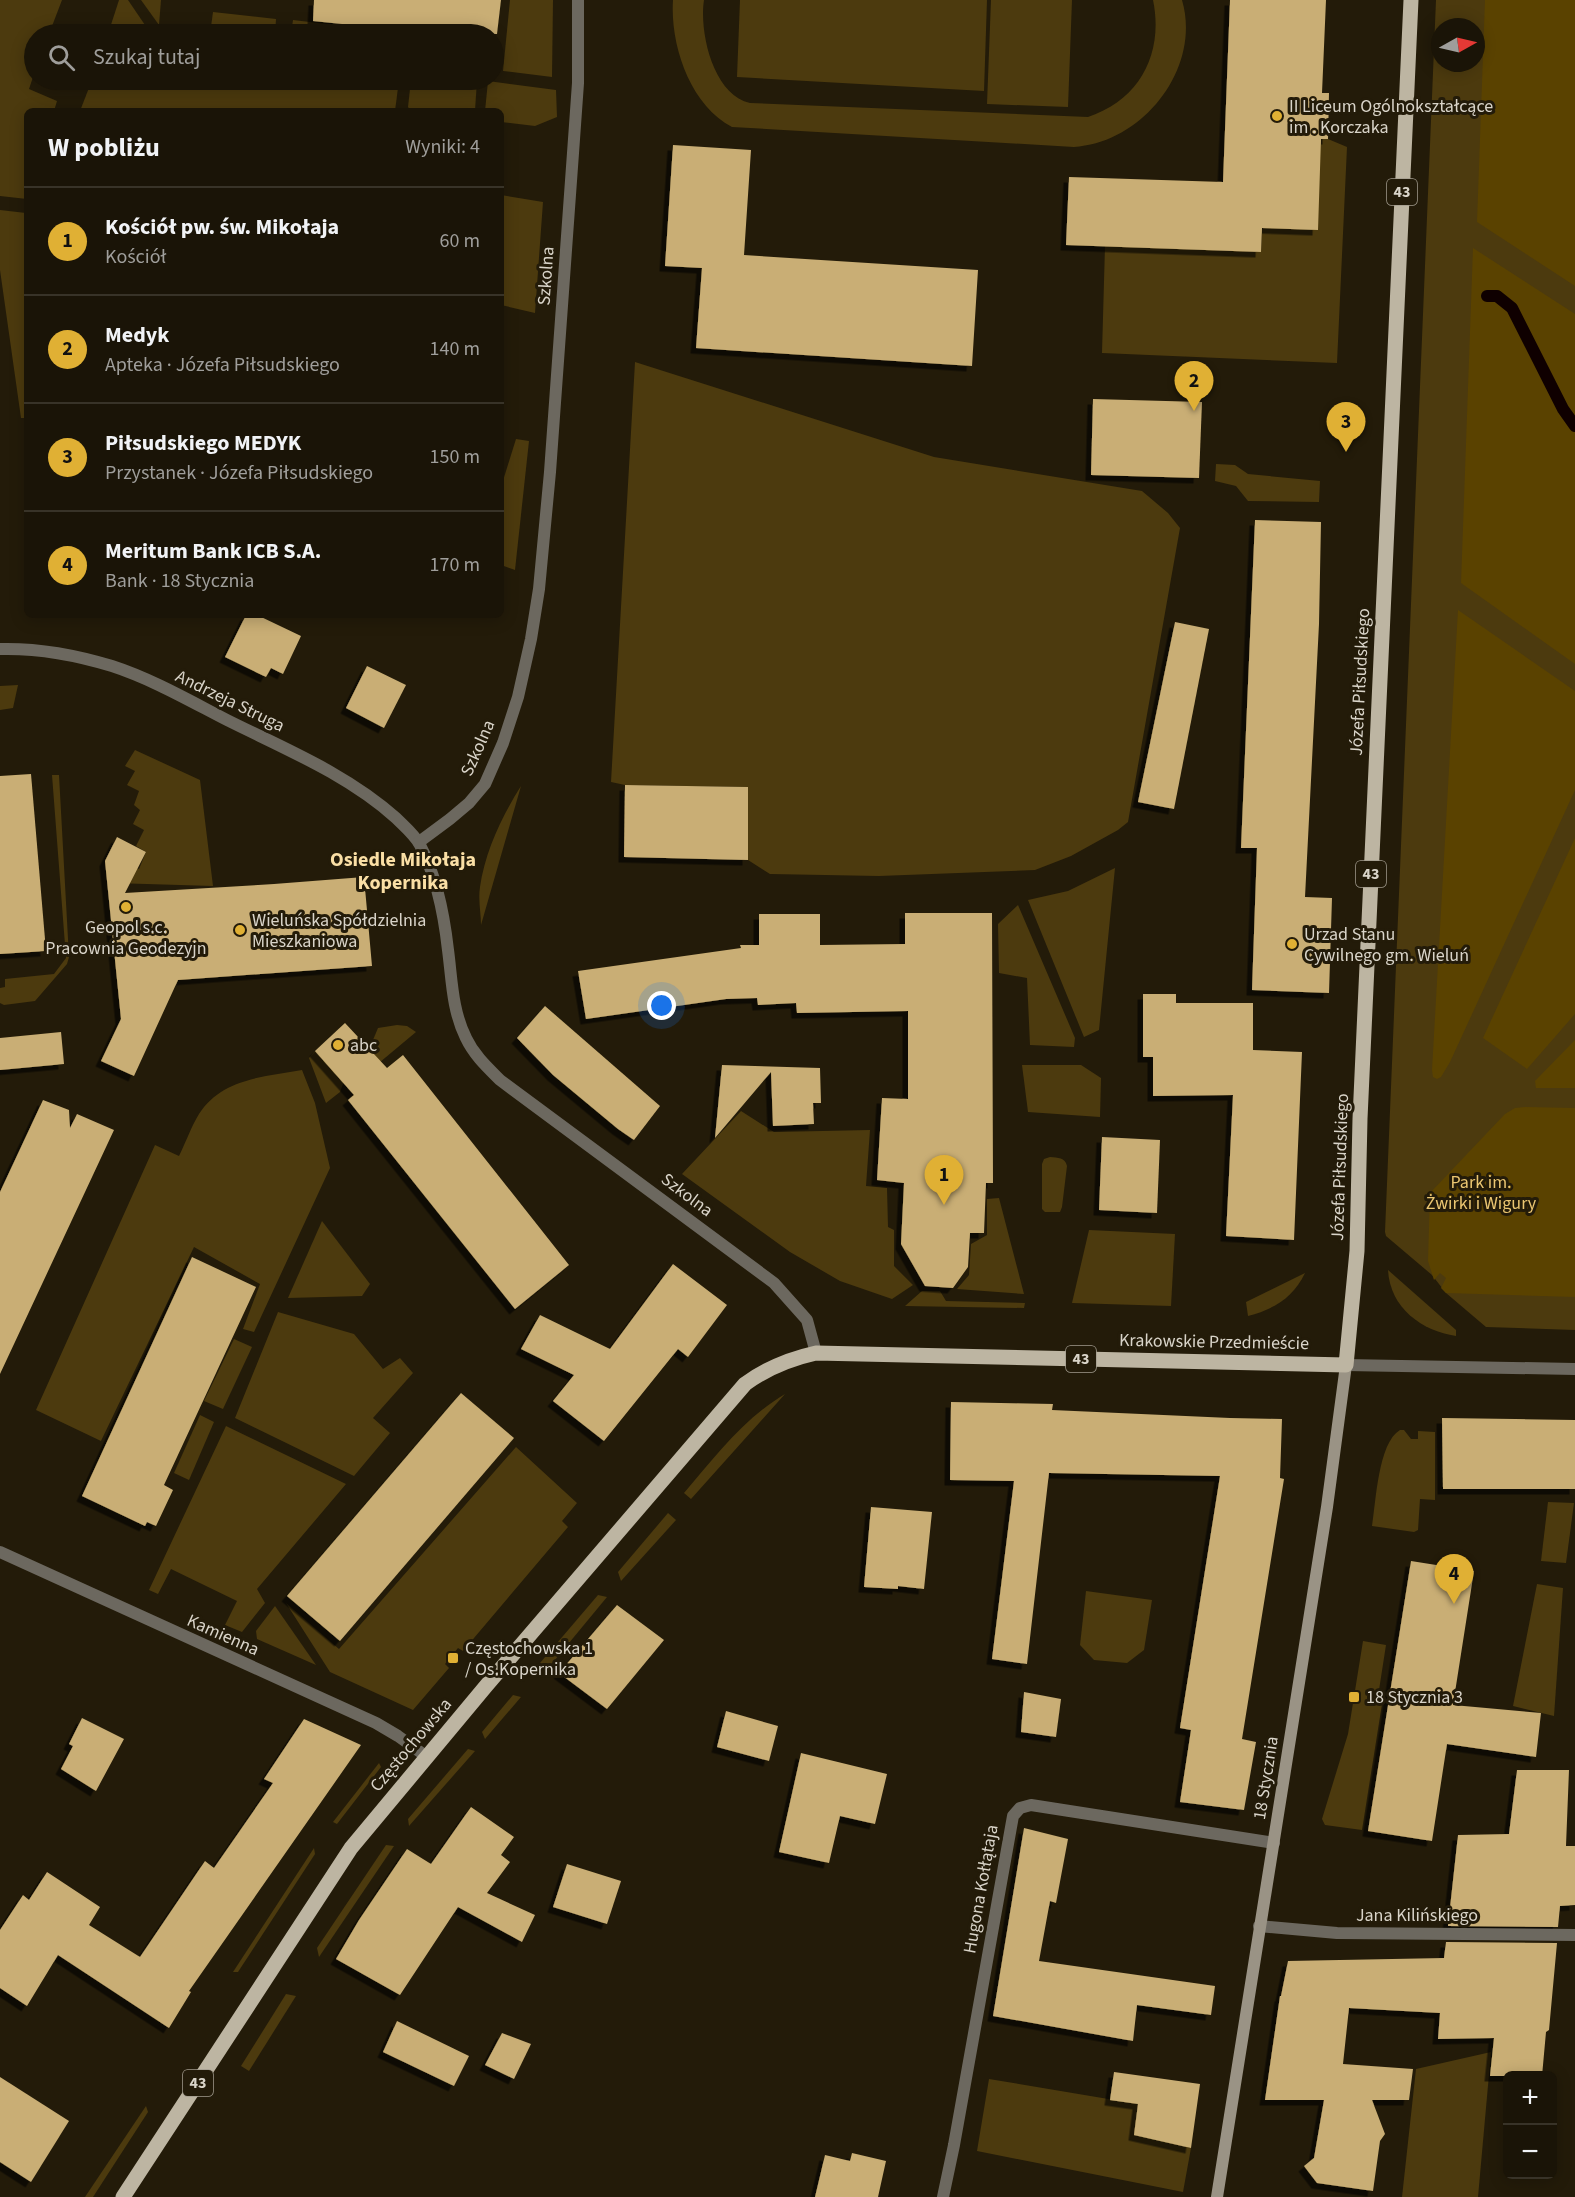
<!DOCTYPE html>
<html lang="pl">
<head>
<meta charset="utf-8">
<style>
  body { margin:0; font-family:"Source Sans 3",sans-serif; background:#231d11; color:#f1f3f6 }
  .controls { position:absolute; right:18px; bottom:18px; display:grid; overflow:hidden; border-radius:9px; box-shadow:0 3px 15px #0003 }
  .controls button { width:54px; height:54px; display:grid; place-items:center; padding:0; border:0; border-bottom:2px solid #383328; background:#1a1407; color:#f1f3f6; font:30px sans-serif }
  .compass { position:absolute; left:1431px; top:18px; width:54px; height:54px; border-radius:50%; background:#1a1407; box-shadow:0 3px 15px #0003; rotate:82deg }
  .you { position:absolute; left:662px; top:1006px; width:21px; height:21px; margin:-15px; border:4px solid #fff; border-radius:50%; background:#1a73e8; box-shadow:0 0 0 9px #1a73e833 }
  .badge { display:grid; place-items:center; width:39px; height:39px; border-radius:50%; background:#e0b034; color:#111; font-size:20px; font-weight:700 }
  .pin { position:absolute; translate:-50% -50px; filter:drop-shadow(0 2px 3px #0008) }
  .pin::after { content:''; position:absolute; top:32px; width:21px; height:18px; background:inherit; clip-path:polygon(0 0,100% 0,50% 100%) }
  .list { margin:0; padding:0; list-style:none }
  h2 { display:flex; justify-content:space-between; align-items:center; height:78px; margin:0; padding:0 24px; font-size:26px }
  h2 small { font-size:20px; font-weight:400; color:#9f9e9b }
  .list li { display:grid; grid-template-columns:39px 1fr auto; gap:18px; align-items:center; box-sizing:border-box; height:108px; padding:0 24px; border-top:2px solid #383328 }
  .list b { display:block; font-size:22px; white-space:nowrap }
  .list p { margin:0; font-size:20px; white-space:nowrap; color:#9f9e9b }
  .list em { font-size:20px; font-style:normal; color:#9f9e9b }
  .icon { flex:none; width:33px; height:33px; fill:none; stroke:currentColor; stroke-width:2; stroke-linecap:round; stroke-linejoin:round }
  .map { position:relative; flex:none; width:1575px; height:2197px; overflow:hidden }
  .search { position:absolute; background:#1a1407; box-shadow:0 3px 15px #0003; left:24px; top:24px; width:480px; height:66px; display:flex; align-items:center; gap:15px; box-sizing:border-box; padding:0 21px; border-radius:33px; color:#9f9e9b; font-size:22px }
  .panel { position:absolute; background:#1a1407; box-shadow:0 3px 15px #0003; left:24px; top:108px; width:480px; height:510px; border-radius:9px }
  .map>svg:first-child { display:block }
  .green { fill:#4c3a0e; fill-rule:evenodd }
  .forest { fill:#5a4200 }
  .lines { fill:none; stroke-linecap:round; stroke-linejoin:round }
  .stream { stroke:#0f0000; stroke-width:12 }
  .building { fill:#c9ae74; filter:url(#shadow) }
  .street { stroke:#6c685f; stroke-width:12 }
  .secondary { stroke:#9a9385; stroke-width:12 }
  .primary { stroke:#bdb5a2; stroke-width:15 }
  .poi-dot { fill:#e0b034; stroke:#231b09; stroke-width:2 }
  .labels { text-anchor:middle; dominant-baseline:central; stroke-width:6; stroke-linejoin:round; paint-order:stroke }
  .shield { fill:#231b09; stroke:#a29c8f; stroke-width:1.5 }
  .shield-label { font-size:16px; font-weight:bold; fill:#d9d4c9 }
  .poi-label { font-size:18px; fill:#d9d4c9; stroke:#231b09; text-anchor:start }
  .street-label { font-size:18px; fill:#d9d4c9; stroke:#231b09 }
  .park-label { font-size:18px; fill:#ebc671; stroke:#231b09 }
  .neighbourhood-label { font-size:20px; font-weight:bold; fill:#fadfa5; stroke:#231b09 }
</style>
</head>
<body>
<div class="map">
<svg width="1575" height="2197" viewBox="0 0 1575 2197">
  <defs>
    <filter id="shadow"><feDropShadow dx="-5.5" dy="5.5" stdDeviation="0" flood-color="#0009"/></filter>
  </defs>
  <rect width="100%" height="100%" fill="#231b09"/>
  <g class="green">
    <path d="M0 0H62L49 34H34V74L29 89 57 101 54 111H27V199L0 196Z"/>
    <path d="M119 0H128L147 28 129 34H108Z"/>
    <path d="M141 0H161L159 25Z"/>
    <path d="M510 0H553L552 77 503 71Z"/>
    <path d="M673 0H704C699 32 713 95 750 103L1088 117C1140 100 1164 53 1153 0H1182C1202 68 1143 143 1074 147L732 127C690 105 670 45 673 0Z"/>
    <path d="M740 0H987L984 91 737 77Z"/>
    <path d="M991 0H1072L1068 107 987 104Z"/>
    <path d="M1436 0H1575V1330L1486 1327 1446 1293 1432 1275 1386 1236 1385 1232ZM1440 27H1476V63H1440Z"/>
    <path d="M213 12 276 19 275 34H210Z"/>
    <path d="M293 20 360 28 359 34H291Z"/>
    <path d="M92 80H399L395 111H80Z"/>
    <path d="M411 80H477L475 111H411L408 107Z"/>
    <path d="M488 81 556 90 557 117 535 126 501 122V111H485Z"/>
    <path d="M1321 139H1328L1347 147 1337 363 1102 353 1105 246 1261 252 1262 228Z"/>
    <path d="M501 195 543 202 535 313 501 305V260L503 249 501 248Z"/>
    <path d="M0 210 26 213 24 233 27 250V418H21L0 270Z"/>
    <path d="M635 362 934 457 1142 491 1168 513 1180 528 1128 822 1118 830 1071 856 1035 870 879 876 770 874 748 860V787L625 785 611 782Z"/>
    <path d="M516 439 529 441 515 570 501 565V487Z"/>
    <path d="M1216 464 1235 465 1248 474 1320 481 1319 502 1248 501 1236 486 1215 481Z"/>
    <path d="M18 685 13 708 0 710V686Z"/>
    <path d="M135 750 200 780 213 886 113 883 110 857 139 869 146 852 136 846 144 830 133 824 140 810 134 805 139 791 127 785 135 771 125 766Z"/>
    <path d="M52 775H59L69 957 67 964 35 1001 4 1005 0 1003V988L5 987V979L54 974 66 958Z"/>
    <path d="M521 786 481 925C481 913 478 900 480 887 485 852 502 816 521 786Z"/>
    <path d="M1115 868 1099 1030 1084 1037 1028 900 1068 891Z"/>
    <path d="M1018 905 1075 1038 1074 1047 1030 1045 1027 978 999 973 998 924Z"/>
    <path d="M397 1025 407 1026 416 1032 355 1083 378 1028Z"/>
    <path d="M360 1039 340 1092 326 1103 309 1058 315 1051 330 1067Z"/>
    <path d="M1022 1065H1081L1101 1078 1100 1117 1028 1112Z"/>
    <path d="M302 1070 315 1103 330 1168 254 1332 243 1329 260 1284 194 1247 101 1441 36 1410 155 1145 179 1156C186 1142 191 1127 199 1114 222 1078 264 1077 302 1070Z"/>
    <path d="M741 1111 774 1132 870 1130 866 1186 887 1188 888 1227 894 1230V1266L913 1285 892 1299 840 1281 790 1252 682 1174Z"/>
    <path d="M1050 1157C1058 1158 1065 1157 1067 1166L1062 1207 1060 1212H1045L1042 1209V1164L1044 1159Z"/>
    <path d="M999 1198 1024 1294 957 1289 969 1275 971 1244 987 1235V1199Z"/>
    <path d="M322 1221 370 1284 362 1296 288 1298Z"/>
    <path d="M1089 1230 1175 1234 1171 1306 1072 1303Z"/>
    <path d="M1388 1270 1456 1330V1336C1422 1331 1390 1308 1388 1270Z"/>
    <path d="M1305 1273C1293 1298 1274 1309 1248 1316L1246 1302Z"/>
    <path d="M922 1291H940L946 1301 1025 1303 1024 1308 905 1306Z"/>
    <path d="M278 1312 354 1334 383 1369 400 1358 413 1373 373 1418 390 1433 354 1476 235 1418Z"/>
    <path d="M234 1339 252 1347 223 1409 204 1401Z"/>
    <path d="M785 1394 691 1499 684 1493C715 1457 743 1419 785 1394Z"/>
    <path d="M200 1415 214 1422 189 1480 174 1473Z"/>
    <path d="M226 1426 346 1484 257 1589 265 1603 242 1632 225 1625 237 1601 171 1569 158 1594 149 1590Z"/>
    <path d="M1400 1430H1404L1411 1439H1418V1431L1435 1432V1500L1420 1499 1418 1530 1414 1532 1372 1526C1376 1502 1378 1443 1400 1430Z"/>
    <path d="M516 1447 577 1503 562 1521 568 1527 463 1651 458 1648 445 1664 449 1668 413 1710 330 1672 286 1603 339 1649Z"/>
    <path d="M1548 1502 1574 1503 1566 1563 1541 1561Z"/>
    <path d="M668 1513 676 1520 621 1581 618 1572Z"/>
    <path d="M1537 1584 1563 1588 1554 1716 1513 1706Z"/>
    <path d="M1086 1591 1152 1600 1144 1650 1127 1663 1094 1660 1080 1645Z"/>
    <path d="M598 1595 607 1597 545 1672 540 1663Z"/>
    <path d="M275 1606 316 1665 257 1639 256 1631Z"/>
    <path d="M1363 1641 1386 1645 1377 1703 1382 1704 1362 1830 1325 1825 1322 1819 1348 1734Z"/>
    <path d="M513 1695 521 1697 485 1739 482 1732Z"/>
    <path d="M468 1749 475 1751 409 1826 408 1819Z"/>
    <path d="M379 1763 381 1767 337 1824 333 1822Z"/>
    <path d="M386 1845 394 1846 319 1957 317 1948Z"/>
    <path d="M314 1848 315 1854 238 1972H233Z"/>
    <path d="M286 1994 296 1996 249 2071 241 2066Z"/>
    <path d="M1491 2052 1478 2197H1402L1416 2069Z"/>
    <path d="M989 2079 1138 2104 1135 2135 1191 2148 1183 2192 977 2151Z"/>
    <path d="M146 2106 148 2112 93 2197H85Z"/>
  </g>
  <g class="forest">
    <path d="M1485 0H1575V286L1477 222Z"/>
    <path d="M1473 248 1575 314V664L1461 583Z"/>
    <path d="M1458 610 1575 691V790L1450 1062 1441 1077 1437 1079 1433 1077 1432 1070Z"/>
    <path d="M1575 838V1014L1527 1069 1483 1038Z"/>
    <path d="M1575 1040V1088H1536L1535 1081Z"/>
    <path d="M1525 1107 1575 1108V1297L1446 1293 1441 1288 1446 1278 1440 1273 1434 1280 1428 1261 1430 1193 1505 1114 1515 1108Z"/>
  </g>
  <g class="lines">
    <path class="stream" d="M1487 296H1497L1512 308 1563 409 1575 426"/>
  </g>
  <g class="building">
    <path d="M314 0H501L497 34H439L313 21Z"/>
    <path d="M1230 0H1326L1322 93H1329L1328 139H1321L1318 230 1262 228 1261 252 1066 245 1069 177 1223 182Z"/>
    <path d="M673 145 751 150 744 255 978 270 972 366 696 348 702 268 665 266Z"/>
    <path d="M1093 399 1202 402 1199 478 1091 475Z"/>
    <path d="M1255 520 1321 522 1319 624 1305 897 1332 898 1329 993 1252 990 1257 848H1241Z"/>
    <path d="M246 615H257L301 636 283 674 271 668 266 677 225 657Z"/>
    <path d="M1175 622 1209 629 1174 809 1138 802Z"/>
    <path d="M367 666 406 685 384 728 346 708Z"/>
    <path d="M31 774 46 951 0 954V776Z"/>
    <path d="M625 785 748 787V860L624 857Z"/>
    <path d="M117 837 146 852 125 893 274 884 364 877 372 966 178 980 134 1076 101 1061 121 1019 105 861Z"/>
    <path d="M905 913H992L993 1183H986L984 1233H970L968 1267 953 1288 925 1286 901 1244 904 1183 877 1180 882 1098 908 1099V1011L797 1013 796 1003 758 1005 757 998 726 999 586 1019 578 971 741 948 740 945H759V914H820V945L905 944Z"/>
    <path d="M1143 994H1176V1003H1253V1050L1302 1052 1294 1240 1226 1236 1233 1095 1153 1096V1057H1143Z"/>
    <path d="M545 1006 660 1106 634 1140 618 1129 553 1075 517 1038Z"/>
    <path d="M345 1023 387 1068 403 1055 569 1265 515 1309 348 1100 354 1095 315 1051Z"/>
    <path d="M61 1032 64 1064 0 1070V1038Z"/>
    <path d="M722 1065 820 1068 821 1103H813L814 1124 773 1126 771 1072 715 1138Z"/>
    <path d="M43 1100 69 1110 70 1128 77 1114 114 1130 0 1374V1192Z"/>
    <path d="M1102 1137 1160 1140 1157 1213 1099 1210Z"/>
    <path d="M192 1257 256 1287 164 1485 173 1490 156 1526 147 1522 145 1526 82 1496Z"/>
    <path d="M673 1264 727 1305 688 1357 678 1349 604 1441 553 1401 574 1375 521 1349 540 1315 610 1349Z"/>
    <path d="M461 1393 514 1438 340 1641 287 1596Z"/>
    <path d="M951 1402 1053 1404 1052 1410 1230 1418 1282 1419 1280 1478 1284 1479 1242 1739 1256 1742 1244 1810 1180 1802 1191 1730 1180 1728 1220 1476 1049 1473 1027 1664 992 1659 1014 1481 950 1480Z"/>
    <path d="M1442 1418 1575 1420V1489H1443Z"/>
    <path d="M871 1507 932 1512 924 1589 898 1586V1589L864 1587Z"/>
    <path d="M1411 1561 1474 1571 1453 1705 1541 1713 1536 1757 1447 1744 1432 1841 1368 1831Z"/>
    <path d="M617 1605 664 1640 607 1709 559 1673Z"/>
    <path d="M1024 1692 1061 1699 1056 1737 1021 1732Z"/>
    <path d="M726 1711 778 1726 769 1761 717 1747Z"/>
    <path d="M82 1718 124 1739 96 1791 61 1769 73 1746 69 1744Z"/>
    <path d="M304 1719 361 1745 189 1991 191 1992 169 2028 58 1955 27 2006 0 1988V1930L23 1895 29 1900 47 1872 100 1907 89 1925 140 1957 205 1861 214 1868 273 1783 264 1779Z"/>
    <path d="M801 1753 887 1774 875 1824 840 1816 829 1863 779 1852Z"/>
    <path d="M1517 1770H1569L1566 1846H1575V1905L1560 1906 1558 1927 1448 1926 1458 1835 1509 1834Z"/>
    <path d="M471 1807 514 1837 501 1855 510 1862 487 1893 535 1915 522 1942 458 1907 400 1995 336 1959 359 1920 407 1849 431 1864Z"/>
    <path d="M1024 1828 1068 1839 1056 1903 1050 1901 1039 1961 1215 1986 1211 2015 1137 2005 1133 2041 993 2016Z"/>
    <path d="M567 1864 621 1881 607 1924 553 1907Z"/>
    <path d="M1446 1942 1557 1943 1549 2030 1546 2032 1542 2076H1490L1494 2038 1438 2039 1440 2013 1349 2008 1343 2064 1413 2069 1409 2100H1372L1385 2134 1380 2141 1373 2191 1317 2183 1304 2166 1314 2158 1324 2100H1265L1280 1996H1281L1288 1961 1444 1958Z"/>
    <path d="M397 2021 469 2056 454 2086 383 2052Z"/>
    <path d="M502 2033 531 2044 514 2079 485 2065Z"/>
    <path d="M1114 2072 1200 2084 1191 2148 1134 2135 1138 2104 1110 2100Z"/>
    <path d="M0 2077 69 2121 31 2182 0 2162Z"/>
    <path d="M852 2153 886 2161 878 2197H815L825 2155 850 2161Z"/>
  </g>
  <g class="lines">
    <g class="street">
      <path d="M0 649C38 648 76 655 112 666 152 679 190 701 227 720 285 749 347 774 396 818 404 826 415 835 420 845 437 877 444 914 448 950 452 980 452 1010 466 1038 474 1055 487 1067 500 1080L774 1283 807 1320 816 1353"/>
      <path d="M419 842 450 819 469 803 485 784 503 743 518 697 531 639 539 589 550 472 573 153 578 83V0"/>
      <path d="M1346 1365 1575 1369"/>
      <path d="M0 1552 376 1723 398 1736 427 1757"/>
      <path d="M1259 1926 1337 1933 1575 1935"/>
      <path d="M943 2197 954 2145 1013 1816 1020 1808 1031 1805 1274 1843"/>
    </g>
    <path class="secondary" d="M1217 2197 1327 1507 1346 1365"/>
    <path class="primary" d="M123 2197 351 1848 486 1686 745 1384C767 1368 789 1359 816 1353L1346 1365 1357 1251 1360 1119 1411 0"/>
  </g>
  <g class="poi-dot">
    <circle cx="1277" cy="116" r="6"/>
    <circle cx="126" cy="907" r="6"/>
    <circle cx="240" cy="930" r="6"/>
    <circle cx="1292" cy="944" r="6"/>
    <circle cx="338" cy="1045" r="6"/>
    <rect x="447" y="1652" width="12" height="12" rx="3"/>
    <rect x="1348" y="1691" width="12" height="12" rx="3"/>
  </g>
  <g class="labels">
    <g class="shield">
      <rect x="1387" y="179" width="30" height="26" rx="4.5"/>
      <rect x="1356" y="861" width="30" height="26" rx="4.5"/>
      <rect x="1066" y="1346" width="30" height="26" rx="4.5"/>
      <rect x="183" y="2070" width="30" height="26" rx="4.5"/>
    </g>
    <g class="shield-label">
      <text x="1402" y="192">43</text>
      <text x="1371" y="874">43</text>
      <text x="1081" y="1359">43</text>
      <text x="198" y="2083">43</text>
    </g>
    <g class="poi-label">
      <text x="1289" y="106">II Liceum Ogólnokształcące<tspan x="1289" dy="21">im . Korczaka</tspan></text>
      <text x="252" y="920">Wieluńska Spółdzielnia<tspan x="252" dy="21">Mieszkaniowa</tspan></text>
      <text x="126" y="927" text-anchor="middle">Geopol s.c.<tspan x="126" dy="21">Pracownia Geodezyjn</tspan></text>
      <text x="1304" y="934">Urzad Stanu<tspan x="1304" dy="21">Cywilnego gm. Wieluń</tspan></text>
      <text x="350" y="1045">abc</text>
      <text x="465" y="1648">Częstochowska 1<tspan x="465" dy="21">/ Os.Kopernika</tspan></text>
      <text x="1366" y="1697">18 Stycznia 3</text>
    </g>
    <g class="street-label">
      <text transform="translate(546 276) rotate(-86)">Szkolna</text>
      <text transform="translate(1360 682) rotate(-87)">Józefa Piłsudskiego</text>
      <text transform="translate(230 701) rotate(26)">Andrzeja Struga</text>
      <text transform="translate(478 748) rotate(-66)">Szkolna</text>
      <text transform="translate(1340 1167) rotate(-88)">Józefa Piłsudskiego</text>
      <text transform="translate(687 1195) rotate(37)">Szkolna</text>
      <text transform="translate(1214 1342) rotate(1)">Krakowskie Przedmieście</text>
      <text transform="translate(223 1635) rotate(24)">Kamienna</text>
      <text transform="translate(411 1745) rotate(-50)">Częstochowska</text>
      <text transform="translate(1266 1778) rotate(-81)">18 Stycznia</text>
      <text transform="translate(981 1889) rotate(-80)">Hugona Kołłątaja</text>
      <text x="1417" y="1915">Jana Kilińskiego</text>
    </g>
    <g class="park-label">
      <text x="1481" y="1182">Park im.<tspan x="1481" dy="21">Żwirki i Wigury</tspan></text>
    </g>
    <g class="neighbourhood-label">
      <text x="403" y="860">Osiedle Mikołaja<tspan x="403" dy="23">Kopernika</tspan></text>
    </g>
  </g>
</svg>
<div class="controls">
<button>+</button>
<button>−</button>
</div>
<svg class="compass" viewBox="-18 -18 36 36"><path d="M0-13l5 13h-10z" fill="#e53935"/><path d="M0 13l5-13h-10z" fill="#9f9e9b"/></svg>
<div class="you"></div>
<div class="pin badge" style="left:944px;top:1205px">1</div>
<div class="pin badge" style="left:1194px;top:411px">2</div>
<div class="pin badge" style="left:1346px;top:452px">3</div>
<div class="pin badge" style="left:1454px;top:1604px">4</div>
<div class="search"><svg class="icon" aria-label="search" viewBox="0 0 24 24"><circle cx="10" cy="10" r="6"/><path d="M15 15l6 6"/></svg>Szukaj tutaj</div>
<section class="panel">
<h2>W pobliżu<small>Wyniki: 4</small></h2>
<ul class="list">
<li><span class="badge">1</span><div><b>Kościół pw. św. Mikołaja</b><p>Kościół</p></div><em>60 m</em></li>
<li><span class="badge">2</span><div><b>Medyk</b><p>Apteka · Józefa Piłsudskiego</p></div><em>140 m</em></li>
<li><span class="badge">3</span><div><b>Piłsudskiego MEDYK</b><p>Przystanek · Józefa Piłsudskiego</p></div><em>150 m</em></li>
<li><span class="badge">4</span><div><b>Meritum Bank ICB S.A.</b><p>Bank · 18 Stycznia</p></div><em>170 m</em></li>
</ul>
</section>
</div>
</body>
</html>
